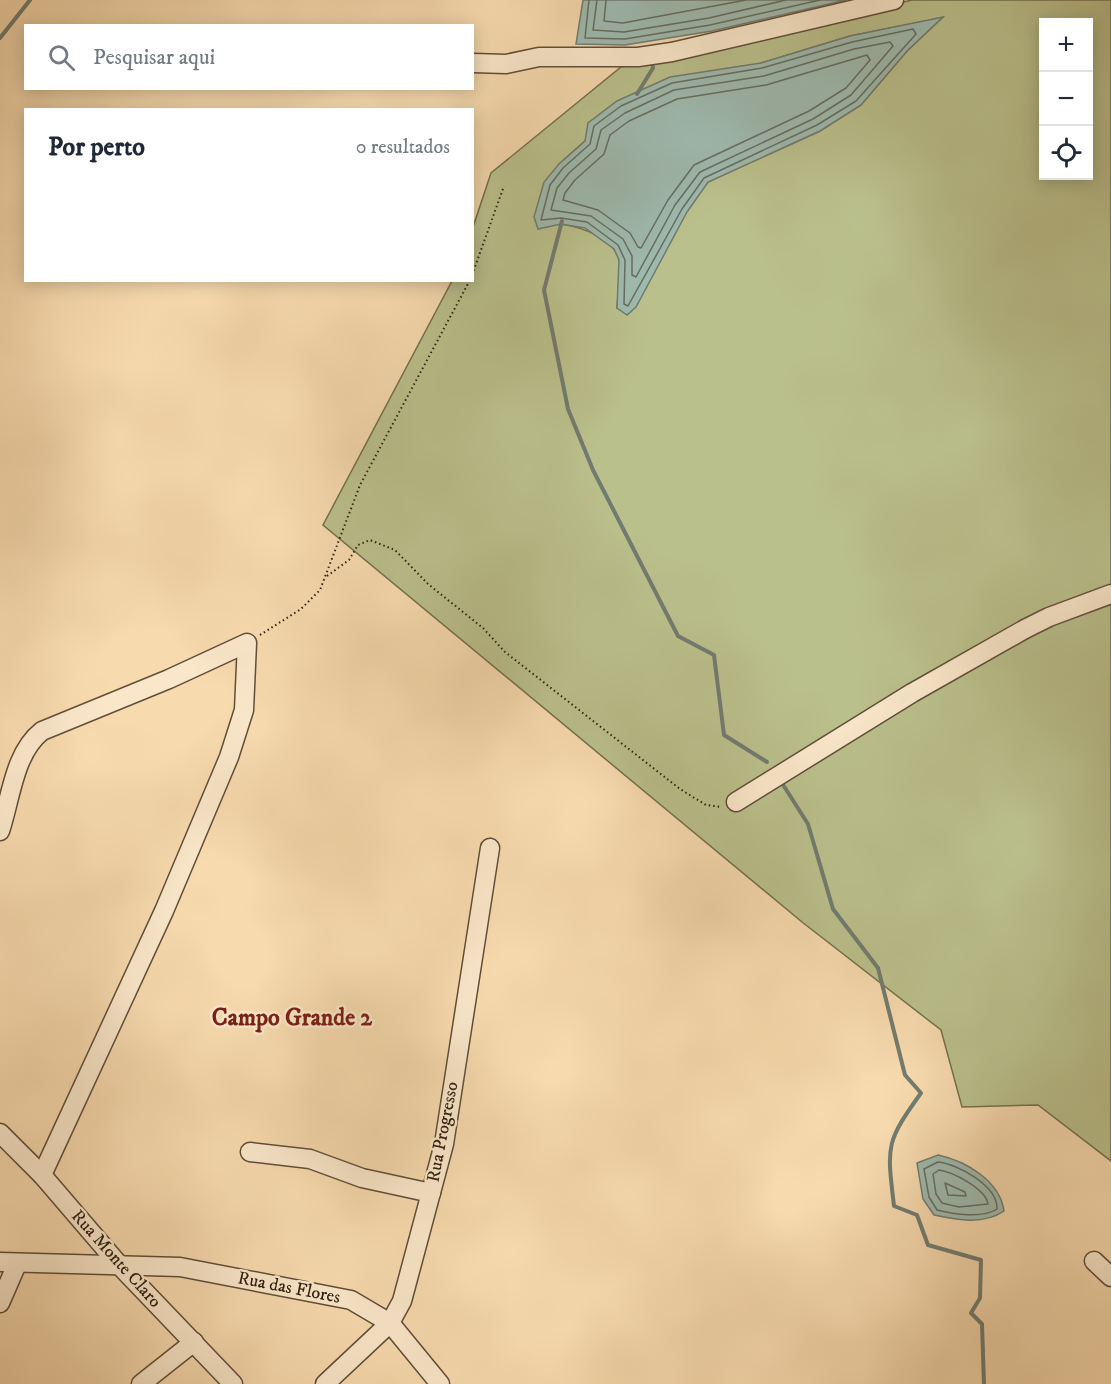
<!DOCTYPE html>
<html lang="pt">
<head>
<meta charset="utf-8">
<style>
  body { margin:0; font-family:"IM FELL DW Pica",serif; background:#f6f6f7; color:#1f2937 }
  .controls { position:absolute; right:18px; top:18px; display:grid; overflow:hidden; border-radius:0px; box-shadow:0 3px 15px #0003 }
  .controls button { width:54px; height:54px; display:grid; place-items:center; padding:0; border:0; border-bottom:2px solid #e0e1e3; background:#fff; color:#1f2937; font:30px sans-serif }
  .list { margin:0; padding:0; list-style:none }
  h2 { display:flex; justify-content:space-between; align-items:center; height:78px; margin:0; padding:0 24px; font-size:26px }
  h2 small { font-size:20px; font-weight:400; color:#747a83 }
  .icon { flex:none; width:33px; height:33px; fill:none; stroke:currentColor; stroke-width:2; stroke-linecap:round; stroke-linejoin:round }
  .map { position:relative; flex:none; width:1111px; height:1384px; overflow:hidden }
  .search { position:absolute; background:#fff; box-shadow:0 3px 15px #0003; left:24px; top:24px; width:450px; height:66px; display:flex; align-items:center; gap:15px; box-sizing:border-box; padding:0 21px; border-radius:0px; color:#747a83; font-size:22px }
  .panel { position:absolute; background:#fff; box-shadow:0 3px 15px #0003; left:24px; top:108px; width:450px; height:174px; border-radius:0px }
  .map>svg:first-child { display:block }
  .green { fill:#bac08c; stroke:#74704e; stroke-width:1.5; fill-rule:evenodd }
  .water { fill:#9ebaaf; stroke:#717c70; stroke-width:1.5 }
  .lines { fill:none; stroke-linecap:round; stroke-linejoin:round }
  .shore { stroke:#666d60; stroke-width:1.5 }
  .stream { stroke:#717c70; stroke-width:4 }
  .minor-casing { stroke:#604e38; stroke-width:21 }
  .path { stroke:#2d2011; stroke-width:2; stroke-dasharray:1.5 3; stroke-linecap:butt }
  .minor { stroke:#fae7ca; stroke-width:18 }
  .labels { text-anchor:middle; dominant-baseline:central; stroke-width:5; stroke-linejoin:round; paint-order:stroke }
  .street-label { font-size:18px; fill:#2d2011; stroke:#fae7ca }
  .district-label { font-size:24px; font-weight:bold; fill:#7a1f14; stroke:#fae7ca }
</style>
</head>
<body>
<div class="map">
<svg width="1111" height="1384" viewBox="0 0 1111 1384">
  <rect width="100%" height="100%" fill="#f7daae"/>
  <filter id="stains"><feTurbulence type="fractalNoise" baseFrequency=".00333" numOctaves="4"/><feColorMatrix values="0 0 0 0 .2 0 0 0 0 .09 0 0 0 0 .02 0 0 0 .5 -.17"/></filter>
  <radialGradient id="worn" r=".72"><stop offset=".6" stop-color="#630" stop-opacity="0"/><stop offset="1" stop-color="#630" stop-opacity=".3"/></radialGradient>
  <path class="green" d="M912 0H1111V1161L1038 1105 962 1107 941 1030 802 922 323 525 452 281 472 280 473 227 491 173 621 67ZM942 18 907 51 861 105 820 131 708 182 617 307C618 293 622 274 619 260 614 237 580 227 561 224L559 164 585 141 761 63 850 36ZM1044 22H1088V176H1044Z"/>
  <g class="water">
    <path d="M583 0H846L712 31 625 45 576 44Z"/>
    <path d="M943 17 907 51 861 105 820 131 708 182 687 212 636 307 627 315 617 308 619 260 614 249 585 228 561 224 538 229 534 217 544 182 559 164 585 141 588 123 617 101 670 77 761 63 850 36Z"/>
    <path d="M938 1155C966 1161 1000 1181 1004 1211 984 1225 957 1220 934 1215L923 1199 917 1163Z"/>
  </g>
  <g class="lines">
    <g class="shore">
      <path d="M589 0 585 38 625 39 710 25 820 0"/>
      <path d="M597 0 593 30 624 32 709 18 786 0"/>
      <path d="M606 0 604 21 623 23 746 0"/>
      <path d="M913 29 916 34 856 101 817 125 704 178 682 209 628 306 624 304 625 260 618 245 587 222 561 218 541 220 550 185 563 168 590 144 594 126 621 106 672 83 762 68 852 42Z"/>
      <path d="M890 42 893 46 851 95 813 119 700 172 675 205 636 277 632 275V256L623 239 591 216 551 210 557 188 569 173 596 149 601 130 625 113 674 90 764 76 854 49Z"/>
      <path d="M867 55 870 60 846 88 809 111 694 165 668 200 641 248 638 247 630 233 598 210 563 200 565 193 575 180 604 154 610 135 629 121 677 99 766 85Z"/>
      <path d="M938 1162C958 1164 998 1186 997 1209 982 1219 953 1214 937 1210L929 1197 924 1169Z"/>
      <path d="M939 1170C953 1172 986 1189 988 1204L959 1207 942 1203 936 1194 933 1174Z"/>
      <path d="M945 1183 965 1192 966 1196 948 1195Z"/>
    </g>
    <g class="stream">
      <path d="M0 38 30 0"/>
      <path d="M637 94 653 68 652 61"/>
      <path d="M562 221 544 290 568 409 593 470 678 636 714 655 724 735 767 762"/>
      <path d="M780 780 808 824 833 909 878 968 905 1075 921 1093C885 1143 887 1146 894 1206L917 1215 928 1245 981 1260 980 1298 971 1313 982 1324 984 1384"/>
    </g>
    <g class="minor-casing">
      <g id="minor">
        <path d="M473 63 506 64 539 57H638L672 52 894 0"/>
        <path d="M736 802 912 693 1025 629 1049 617 1111 594"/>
        <path d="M0 831C11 798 14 753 42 731L169 679 247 643 244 710 229 757 164 911 42 1175"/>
        <path d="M0 1133 42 1175 121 1267 233 1384"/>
        <path d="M250 1152 310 1159 362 1178 431 1193"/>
        <path d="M1094 1261 1111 1277"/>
        <path d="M0 1262 180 1267 351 1300 390 1323 440 1384"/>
        <path d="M0 1303 17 1264"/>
        <path d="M141 1384 194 1342"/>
        <path d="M325 1384 390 1323 402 1301 444 1144 490 848"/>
      </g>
    </g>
    <g class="path">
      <path d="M472 275 504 186"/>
      <path d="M327 576 349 560 358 545 370 540 395 550 428 584 483 628 505 652 680 789 706 805 722 807"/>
      <path d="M260 635 301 609 320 590 360 485 470 280"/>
    </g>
    <use href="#minor" class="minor"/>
  </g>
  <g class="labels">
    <g class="street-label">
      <text transform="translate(443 1132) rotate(-79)">Rua Progresso</text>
      <text transform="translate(116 1259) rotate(48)">Rua Monte Claro</text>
      <text transform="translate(289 1288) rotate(11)">Rua das Flores</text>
    </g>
    <g class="district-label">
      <text x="292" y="1018">Campo Grande 2</text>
    </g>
  </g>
  <rect width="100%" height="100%" filter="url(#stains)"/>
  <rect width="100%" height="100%" fill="url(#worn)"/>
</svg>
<div class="controls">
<button>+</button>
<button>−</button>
<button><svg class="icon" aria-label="locate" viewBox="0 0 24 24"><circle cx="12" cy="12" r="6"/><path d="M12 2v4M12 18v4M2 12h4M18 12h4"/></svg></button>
</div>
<div class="search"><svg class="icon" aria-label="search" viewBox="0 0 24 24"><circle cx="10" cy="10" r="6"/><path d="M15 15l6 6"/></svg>Pesquisar aqui</div>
<section class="panel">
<h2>Por perto<small>0 resultados</small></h2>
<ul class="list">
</ul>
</section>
</div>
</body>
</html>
